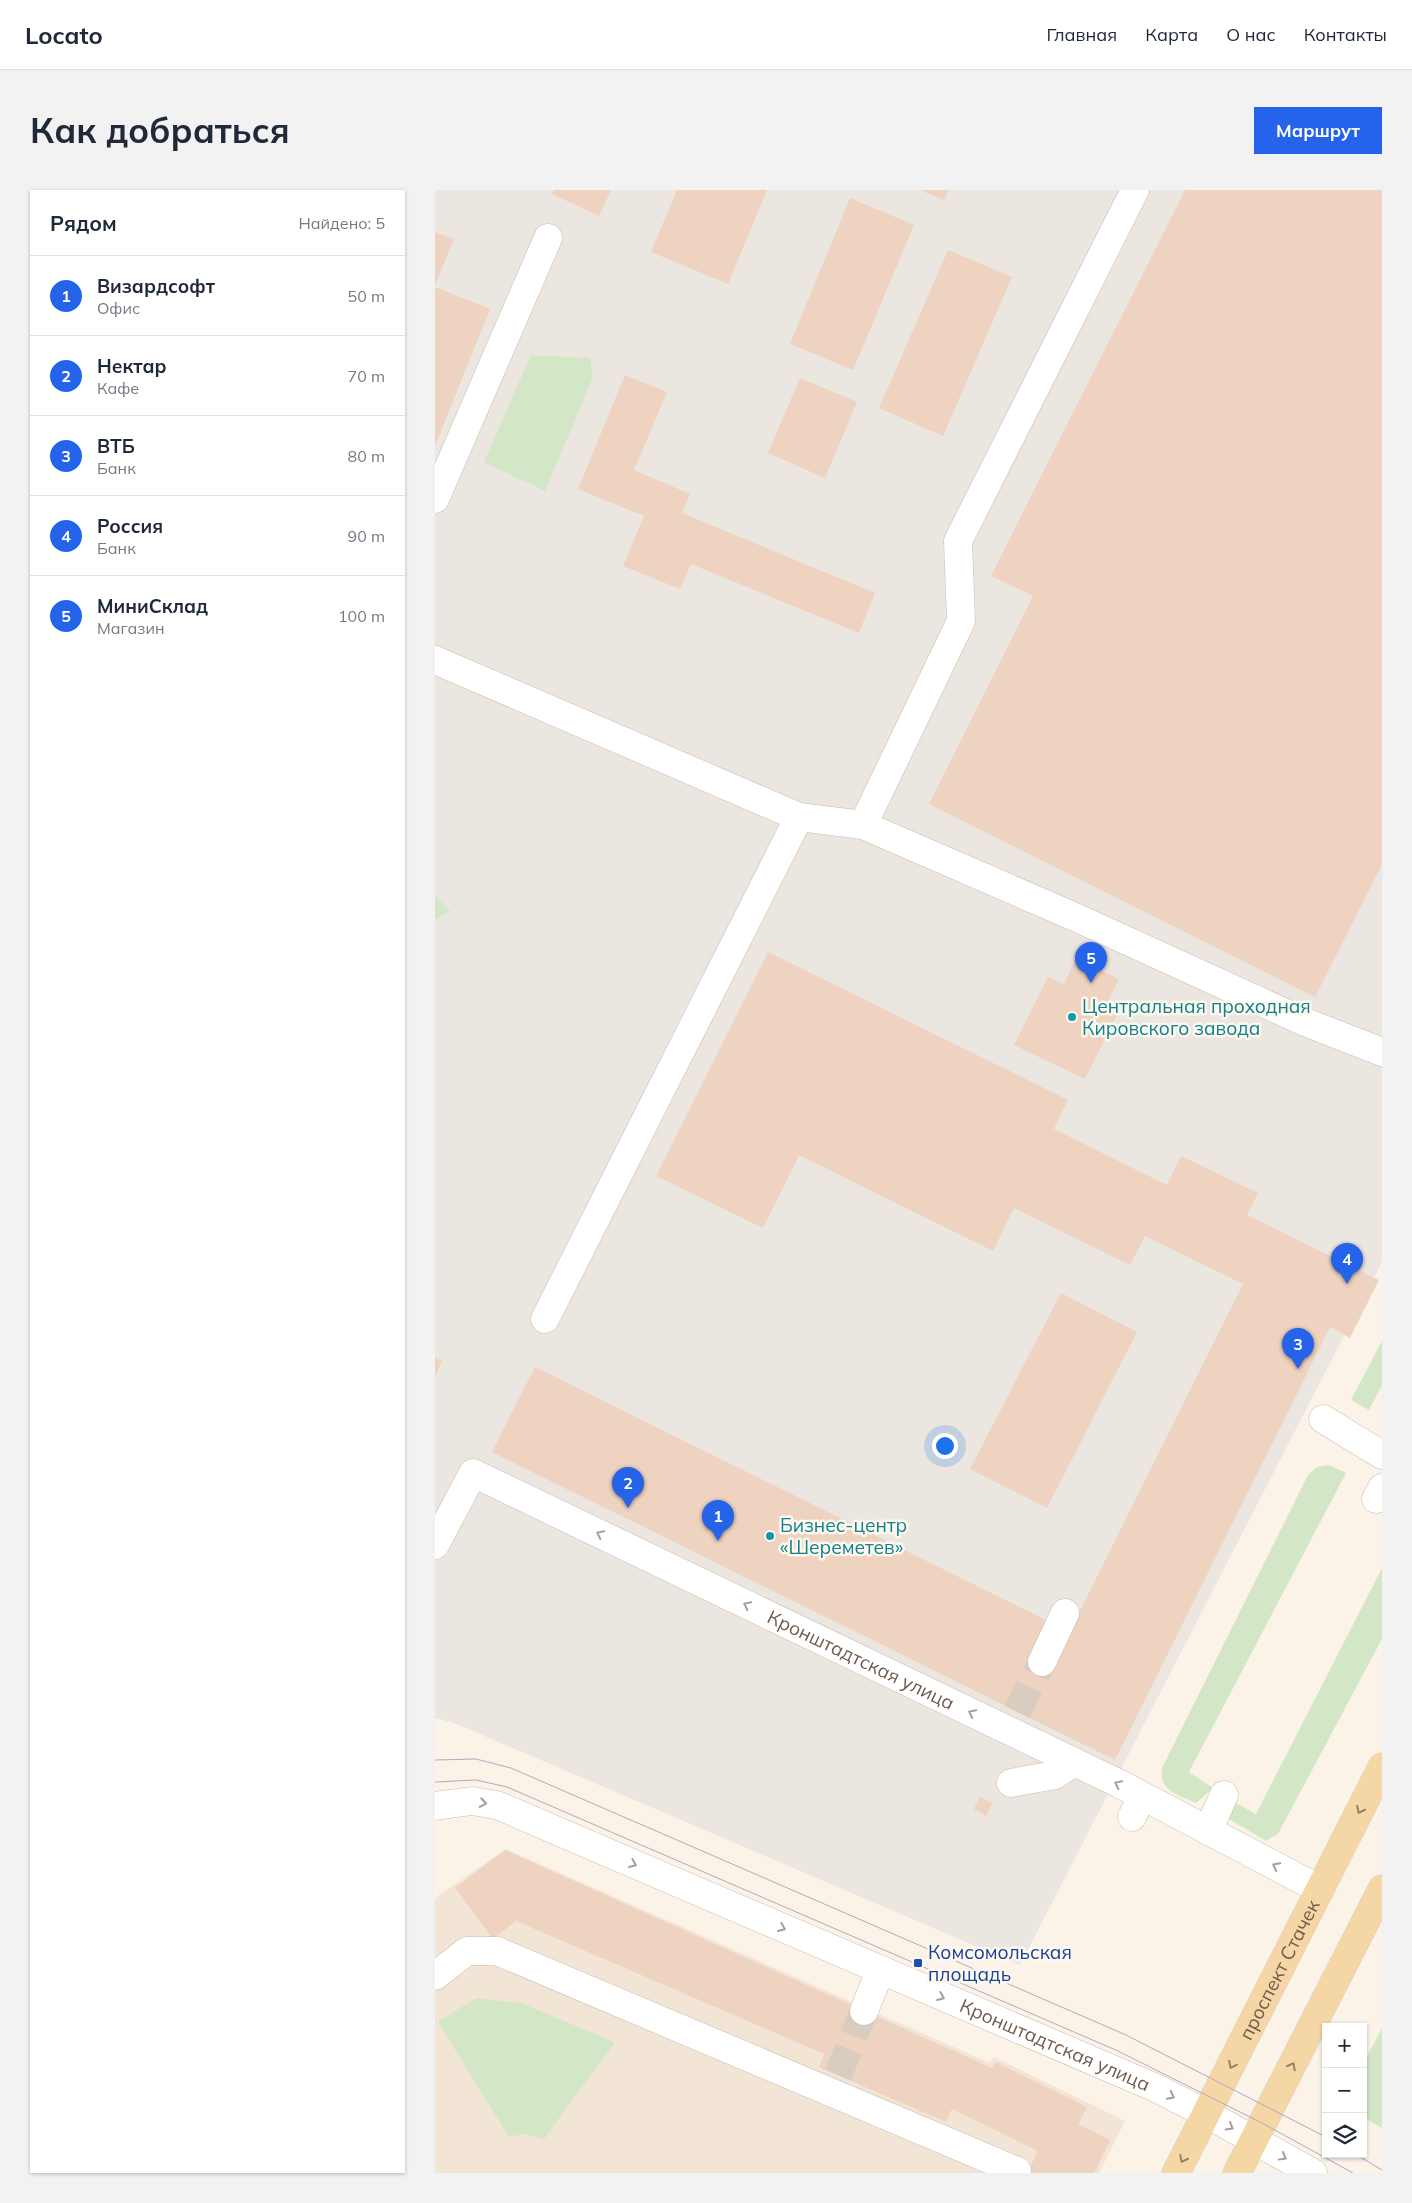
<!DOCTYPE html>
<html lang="ru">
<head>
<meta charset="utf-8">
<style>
  body { margin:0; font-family:Mulish,sans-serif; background:#f2f2f3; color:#1f2937 }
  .controls { position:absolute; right:15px; bottom:15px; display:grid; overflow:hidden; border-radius:0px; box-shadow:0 1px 4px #0004 }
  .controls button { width:45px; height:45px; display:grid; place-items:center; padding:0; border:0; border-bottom:1px solid #e0e1e3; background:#fff; color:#1f2937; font:25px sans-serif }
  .you { position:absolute; left:509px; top:1255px; width:18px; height:18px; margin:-12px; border:4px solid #fff; border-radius:50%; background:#1a73e8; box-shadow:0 0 0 8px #1a73e833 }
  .badge { display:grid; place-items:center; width:32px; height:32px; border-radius:50%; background:#2563eb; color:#fff; font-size:16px; font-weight:700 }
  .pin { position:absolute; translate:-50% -41px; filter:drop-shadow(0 1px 2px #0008) }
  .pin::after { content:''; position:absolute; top:26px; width:18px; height:15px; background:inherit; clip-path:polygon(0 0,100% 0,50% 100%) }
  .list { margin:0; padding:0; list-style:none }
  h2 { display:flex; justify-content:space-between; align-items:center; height:65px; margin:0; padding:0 20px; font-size:21px }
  h2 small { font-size:16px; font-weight:400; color:#747a83 }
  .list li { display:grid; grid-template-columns:32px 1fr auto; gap:15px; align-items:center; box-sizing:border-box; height:80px; padding:0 20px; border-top:1px solid #e0e1e3 }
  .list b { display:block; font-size:19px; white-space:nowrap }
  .list p { margin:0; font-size:16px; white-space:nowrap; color:#747a83 }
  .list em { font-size:16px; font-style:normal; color:#747a83 }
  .icon { flex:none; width:28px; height:28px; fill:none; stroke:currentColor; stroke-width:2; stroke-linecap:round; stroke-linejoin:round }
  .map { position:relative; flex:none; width:947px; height:1983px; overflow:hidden; border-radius:0px }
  header { display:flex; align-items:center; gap:30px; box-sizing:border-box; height:70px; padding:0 25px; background:#fff; border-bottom:1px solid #e0e1e3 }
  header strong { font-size:24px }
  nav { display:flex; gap:28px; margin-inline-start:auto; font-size:18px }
  .intro { display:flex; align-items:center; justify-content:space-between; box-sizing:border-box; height:120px; padding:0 30px }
  h1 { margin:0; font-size:35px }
  .button { padding:12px 22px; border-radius:0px; background:#2563eb; color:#fff; font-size:18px; font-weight:700 }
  main { display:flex; gap:30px; padding:0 30px }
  aside { flex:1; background:#fff; border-radius:0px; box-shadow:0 1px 4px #0004 }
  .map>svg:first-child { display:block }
  .residential { fill:#f2e5d6 }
  .industrial { fill:#ebe6e0 }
  .green { fill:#d3e7c6 }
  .building { fill:#eed3c0 }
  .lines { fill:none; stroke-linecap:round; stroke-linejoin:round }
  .minor-tunnel { stroke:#d9cdc0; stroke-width:28; stroke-dasharray:28 14; stroke-linecap:butt }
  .minor-casing { stroke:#ccbbae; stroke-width:29 }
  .major-casing { stroke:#d8d1cd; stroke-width:29 }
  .minor { stroke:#fff; stroke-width:28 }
  .major { stroke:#f4d7a4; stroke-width:28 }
  .tram { stroke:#b6a6c4; stroke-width:1 }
  .oneway { stroke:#aa9d94 }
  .oneway2 { stroke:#998067 }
  .culture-dot { fill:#0f9aa8; stroke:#fef7ed; stroke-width:2 }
  .transit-dot { fill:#1a4fb4; stroke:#fef7ed; stroke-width:2 }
  .labels { text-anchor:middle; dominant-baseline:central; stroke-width:5; stroke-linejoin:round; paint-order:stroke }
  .culture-label { font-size:19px; fill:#0d838f; stroke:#fef7ed; text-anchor:start }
  .street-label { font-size:19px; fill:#725b4d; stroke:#fef7ed }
  .transit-label { font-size:19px; fill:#164399; stroke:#fef7ed; text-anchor:start }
</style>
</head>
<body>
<header>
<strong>Locato</strong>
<nav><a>Главная</a><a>Карта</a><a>О нас</a><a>Контакты</a></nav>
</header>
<div class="intro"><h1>Как добраться</h1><a class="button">Маршрут</a></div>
<main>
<aside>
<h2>Рядом<small>Найдено: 5</small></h2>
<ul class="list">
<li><span class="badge">1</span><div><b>Визардсофт</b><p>Офис</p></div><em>50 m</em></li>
<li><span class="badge">2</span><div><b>Нектар</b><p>Кафе</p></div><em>70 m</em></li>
<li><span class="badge">3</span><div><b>ВТБ</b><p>Банк</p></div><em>80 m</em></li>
<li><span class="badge">4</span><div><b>Россия</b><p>Банк</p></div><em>90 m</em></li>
<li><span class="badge">5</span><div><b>МиниСклад</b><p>Магазин</p></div><em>100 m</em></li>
</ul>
</aside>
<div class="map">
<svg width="947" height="1983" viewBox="0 0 947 1983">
  <rect width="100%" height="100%" fill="#fbf3e7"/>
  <path class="residential" d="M71 1659 555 1873 559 1867 690 1931 664 1983H0V1708Z"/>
  <path class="industrial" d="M0 0H947V1072L585 1775 19 1533 0 1528Z"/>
  <g class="green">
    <path d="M96 165 155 168 158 187 110 301 49 272Z"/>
    <path d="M0 706 15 721 0 730Z"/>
    <path d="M947 1151V1195L934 1220 916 1210Z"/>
    <path d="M894 1275 911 1283 754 1582 778 1598 761 1613C742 1604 724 1602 727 1578L873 1285 882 1277Z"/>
    <path d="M947 1378V1449L843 1644 831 1651 794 1629 797 1611 821 1624Z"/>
    <path d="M41 1808 86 1813 180 1852 109 1949 89 1944 74 1947 3 1832Z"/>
    <path d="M947 1838V1938L928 1927V1874Z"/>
  </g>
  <g class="building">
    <path d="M119 0H176L164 26 117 4Z"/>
    <path d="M242 0H332L293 94 216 62Z"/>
    <path d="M485 0H514L509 10Z"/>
    <path d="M750 0H947V674L880 807 494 614 598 406 556 386Z"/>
    <path d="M415 8 479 35 418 180 355 154Z"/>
    <path d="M0 42 19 49 0 95Z"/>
    <path d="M513 60 577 87 508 246 444 218Z"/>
    <path d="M0 97 55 119 0 256Z"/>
    <path d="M190 185 232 202 199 280 255 304 247 323 440 403 424 443 256 374 245 399 188 376 209 326 143 299Z"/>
    <path d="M365 188 422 212 390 288 333 263Z"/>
    <path d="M333 762 633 910 619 939 732 995 746 966 823 1003 812 1025 944 1090 915 1148 895 1137 680 1570 57 1262 100 1177 613 1431 617 1477 808 1094 710 1046 695 1075 579 1018 558 1061 364 965 328 1038 221 986Z"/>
    <path d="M641 768 684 789 671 815 684 821 650 889 579 855 613 787 629 794Z"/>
    <path d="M626 1103 702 1142 612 1318 535 1279Z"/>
    <path d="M0 1167 7 1171 0 1187Z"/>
    <path d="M545 1607 557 1613 551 1626 539 1619Z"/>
    <path d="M70 1660 557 1878 561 1872 652 1917 643 1934 675 1950 659 1983H592L603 1961 542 1931 517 1919 511 1932 384 1877 389 1864 81 1731 58 1749 20 1698Z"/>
  </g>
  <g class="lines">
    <g class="minor-tunnel">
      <path d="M582 1522 607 1472"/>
      <path d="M403 1885 429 1821"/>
    </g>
    <g class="minor-casing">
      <g id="minor">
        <path d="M0 309 113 48"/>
        <path d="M0 470 364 627 428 635 640 727 870 832 947 862"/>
        <path d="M428 635 526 431 523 351 700 0"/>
        <path d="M110 1129 364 627"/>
        <path d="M888 1229 947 1265"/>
        <path d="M941 1309 947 1298"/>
        <path id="s1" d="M0 1355 38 1283 685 1594 884 1699"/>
        <path d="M607 1472 630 1423"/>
        <path d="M576 1593 620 1585 639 1572"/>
        <path id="s2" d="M0 1616 37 1611 62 1615 721 1898 772 1924 878 1983"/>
        <path d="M697 1627 707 1606"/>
        <path d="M773 1641 789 1605"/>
        <path d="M0 1786 32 1761H62L582 1981 581 1983"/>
        <path d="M429 1821 445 1781"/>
      </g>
    </g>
    <g class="major-casing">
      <g id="major">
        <path id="s3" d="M741 1983 947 1577"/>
        <path d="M802 1983 947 1699"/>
      </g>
    </g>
    <use href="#minor" class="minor"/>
    <use href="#major" class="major"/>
    <g class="tram">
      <path d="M0 1570 41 1569 76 1578 691 1845 891 1947"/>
      <path d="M0 1592 41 1590 72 1597 683 1861 827 1933 918 1983"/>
      <path d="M920 1964 947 1980"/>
    </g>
  </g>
  <defs><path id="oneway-chevron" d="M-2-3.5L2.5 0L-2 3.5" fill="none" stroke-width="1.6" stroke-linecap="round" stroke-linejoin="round" transform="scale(1.25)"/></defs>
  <g class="oneway">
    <use href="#oneway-chevron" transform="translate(165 1344) rotate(-154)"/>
    <use href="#oneway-chevron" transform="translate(312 1415) rotate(-154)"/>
    <use href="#oneway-chevron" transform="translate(537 1523) rotate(-154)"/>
    <use href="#oneway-chevron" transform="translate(683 1594) rotate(-154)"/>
    <use href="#oneway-chevron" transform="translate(48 1613) rotate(10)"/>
    <use href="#oneway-chevron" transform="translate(198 1674) rotate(23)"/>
    <use href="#oneway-chevron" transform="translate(841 1676) rotate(-152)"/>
    <use href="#oneway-chevron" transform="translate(347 1738) rotate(23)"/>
    <use href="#oneway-chevron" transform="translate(506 1807) rotate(23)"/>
    <use href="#oneway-chevron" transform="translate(736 1906) rotate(27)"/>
    <use href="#oneway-chevron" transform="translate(795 1937) rotate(30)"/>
    <use href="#oneway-chevron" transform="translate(848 1967) rotate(29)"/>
  </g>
  <g class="oneway2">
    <use href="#oneway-chevron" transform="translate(925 1620) rotate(117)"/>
    <use href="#oneway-chevron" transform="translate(797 1875) rotate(116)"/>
    <use href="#oneway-chevron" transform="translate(857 1876) rotate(-63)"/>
    <use href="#oneway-chevron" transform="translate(748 1969) rotate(117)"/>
  </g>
  <g class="culture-dot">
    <circle cx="637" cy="827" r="5"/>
    <circle cx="335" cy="1346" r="5"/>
  </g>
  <rect class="transit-dot" x="478" y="1768" width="10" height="10" rx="2.5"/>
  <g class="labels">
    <g class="culture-label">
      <text x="647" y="816">Центральная проходная<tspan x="647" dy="22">Кировского завода</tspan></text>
      <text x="345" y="1335">Бизнес-центр<tspan x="345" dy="22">«Шереметев»</tspan></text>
    </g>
    <g class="street-label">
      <text stroke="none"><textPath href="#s1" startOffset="512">Кронштадтская улица</textPath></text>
      <text stroke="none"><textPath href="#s3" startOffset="228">проспект Стачек</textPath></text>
      <text stroke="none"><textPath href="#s2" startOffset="670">Кронштадтская улица</textPath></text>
    </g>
    <g class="transit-label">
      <text x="493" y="1762">Комсомольская<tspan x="493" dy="22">площадь</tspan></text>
    </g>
  </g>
</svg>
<div class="controls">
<button>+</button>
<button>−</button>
<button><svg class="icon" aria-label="layers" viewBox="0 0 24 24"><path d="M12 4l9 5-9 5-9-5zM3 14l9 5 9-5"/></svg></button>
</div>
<div class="you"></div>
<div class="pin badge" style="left:283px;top:1351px">1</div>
<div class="pin badge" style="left:193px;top:1318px">2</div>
<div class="pin badge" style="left:863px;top:1179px">3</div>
<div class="pin badge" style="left:912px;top:1094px">4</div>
<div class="pin badge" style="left:656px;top:793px">5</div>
</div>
</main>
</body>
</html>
